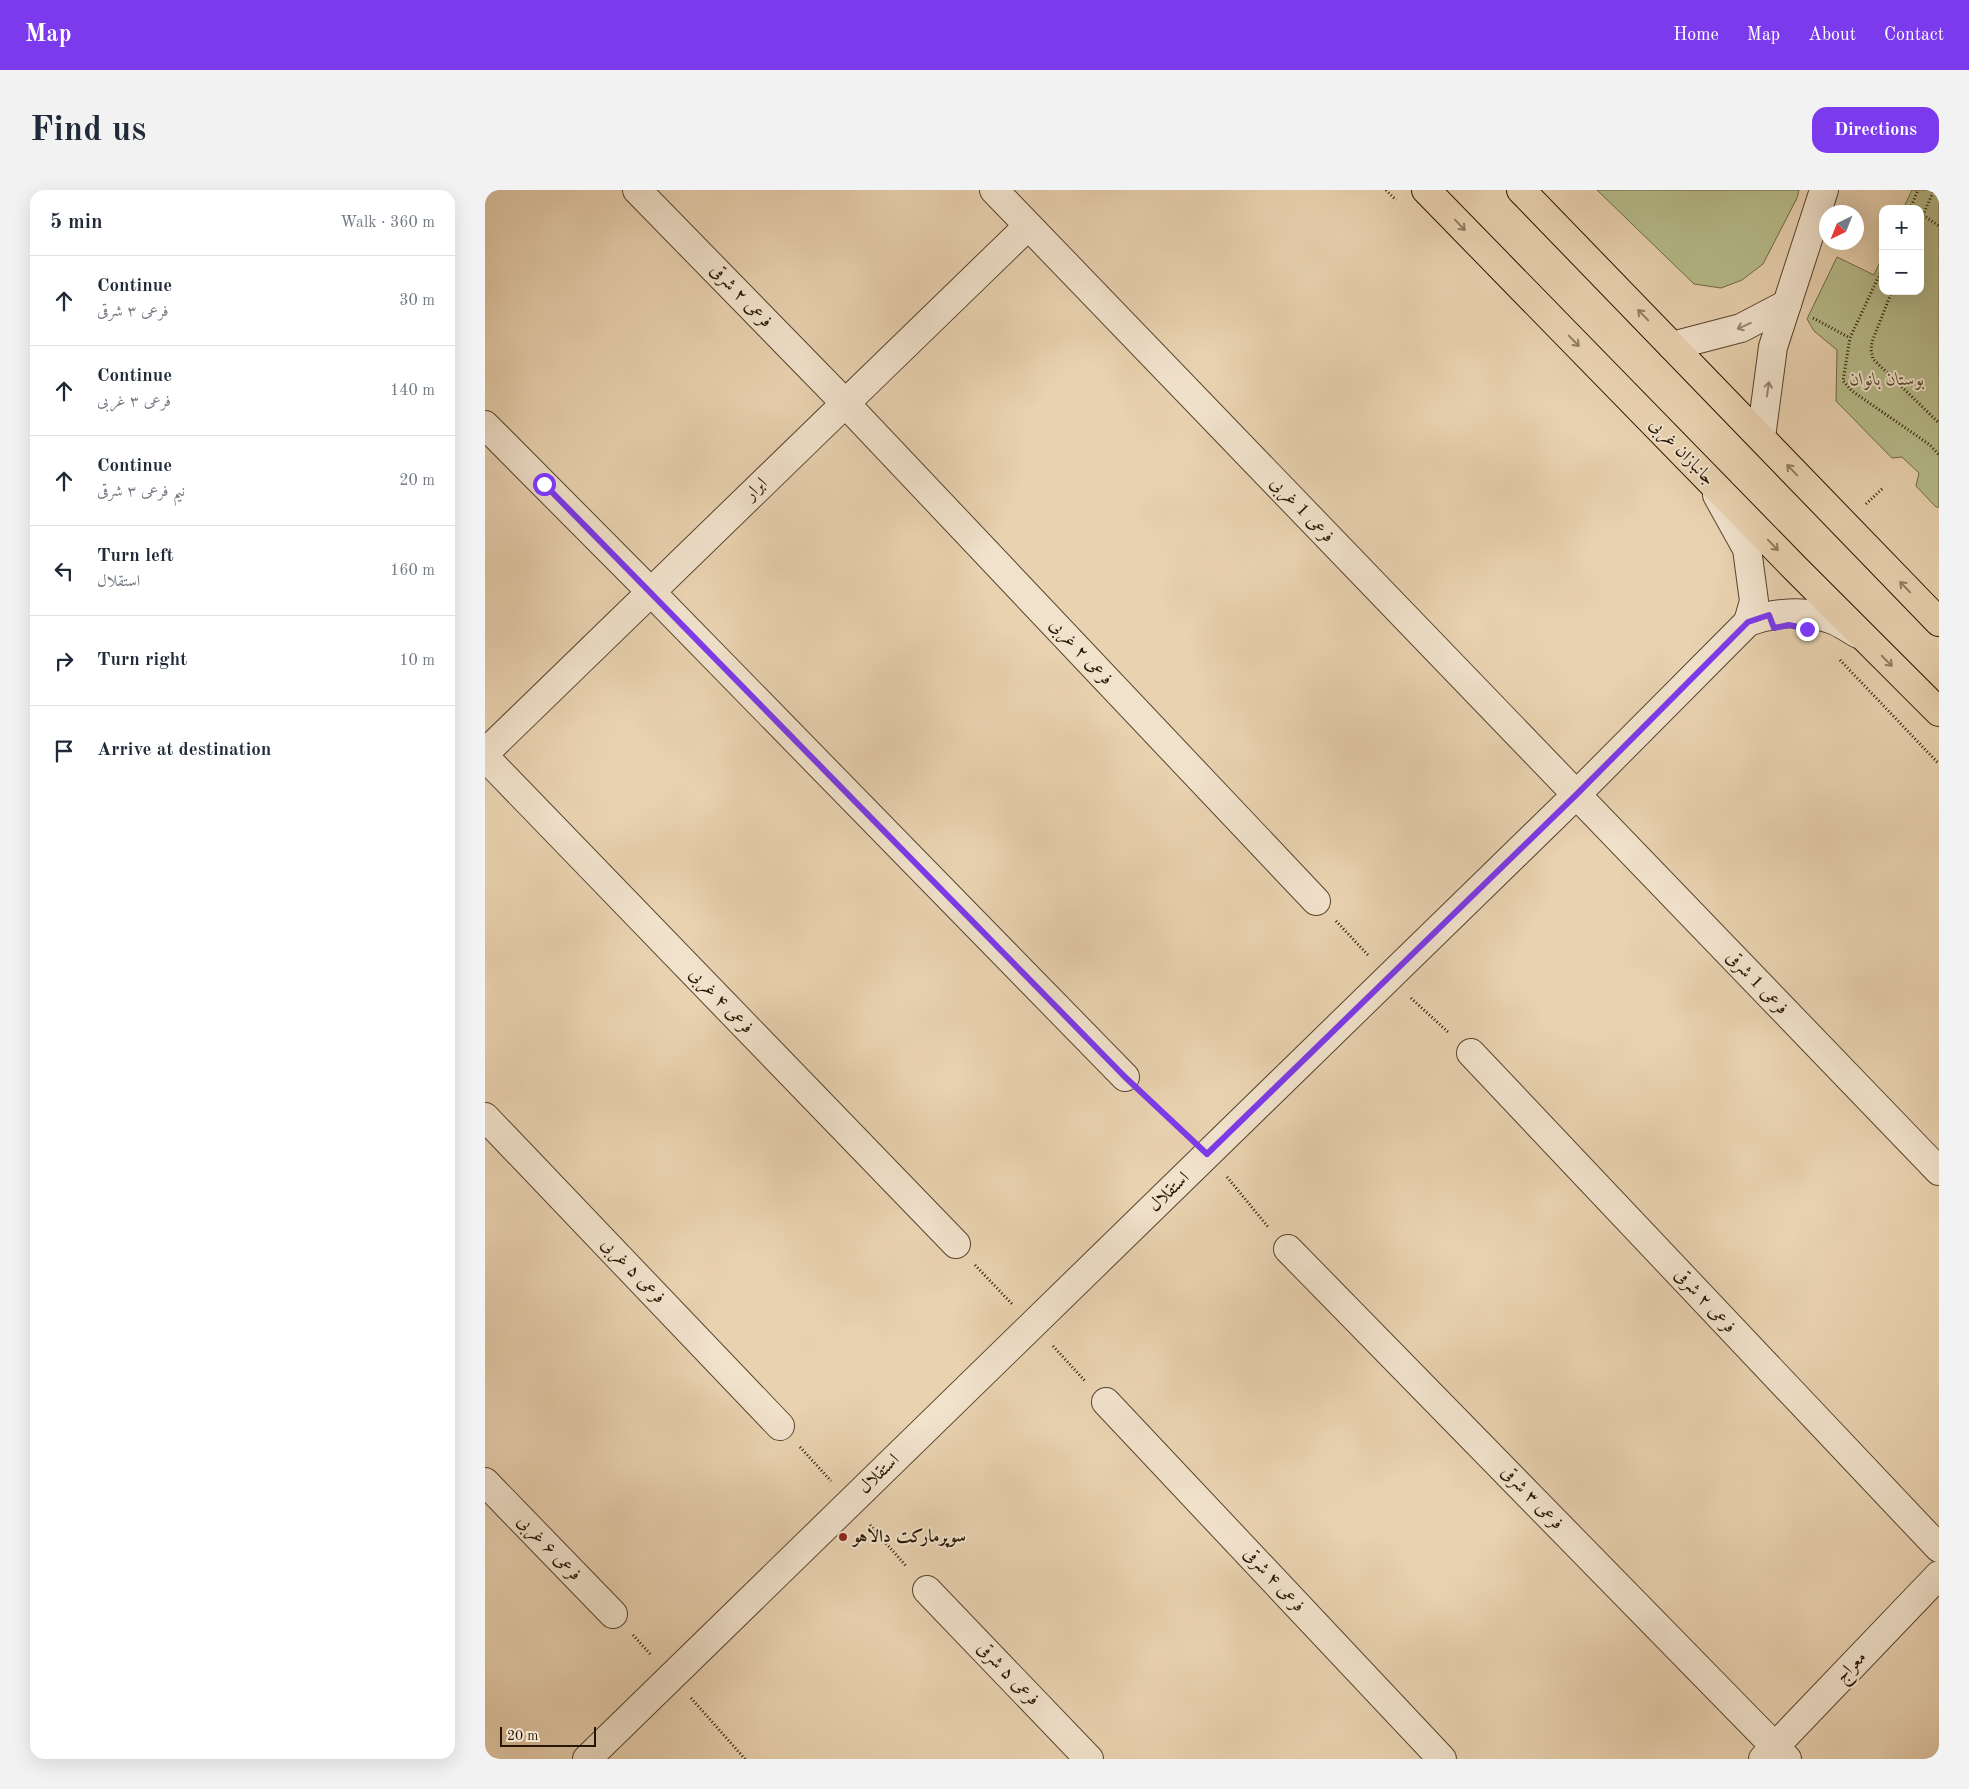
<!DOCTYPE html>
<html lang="en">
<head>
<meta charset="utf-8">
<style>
  body { margin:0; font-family:"Old Standard TT",Amiri,serif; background:#f2f2f3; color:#1f2937 }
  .controls { position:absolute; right:15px; top:15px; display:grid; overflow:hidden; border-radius:10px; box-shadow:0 5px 20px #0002 }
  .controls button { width:45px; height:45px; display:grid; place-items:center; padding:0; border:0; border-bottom:1px solid #e0e1e3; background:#fff; color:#1f2937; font:25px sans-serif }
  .compass { position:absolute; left:1334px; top:15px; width:45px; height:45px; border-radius:50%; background:#fff; box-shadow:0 5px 20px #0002; rotate:223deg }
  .scale { position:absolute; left:15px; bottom:12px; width:96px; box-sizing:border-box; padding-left:5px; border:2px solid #271602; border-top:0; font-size:14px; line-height:18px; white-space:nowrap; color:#271602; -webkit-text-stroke:4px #f1e2cc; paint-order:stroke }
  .stop { position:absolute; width:15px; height:15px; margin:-11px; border:4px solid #7c3aed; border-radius:50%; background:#fff }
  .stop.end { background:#7c3aed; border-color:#fff; box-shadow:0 1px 5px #0008 }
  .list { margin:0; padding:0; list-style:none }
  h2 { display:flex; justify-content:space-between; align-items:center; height:65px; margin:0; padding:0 20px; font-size:21px }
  h2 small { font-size:16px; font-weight:400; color:#747a83 }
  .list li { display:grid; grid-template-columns:32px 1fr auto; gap:15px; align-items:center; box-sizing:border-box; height:90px; padding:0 20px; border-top:1px solid #e0e1e3 }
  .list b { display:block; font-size:19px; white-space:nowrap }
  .list p { margin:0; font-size:16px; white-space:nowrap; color:#747a83 }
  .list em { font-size:16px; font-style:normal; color:#747a83 }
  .icon { flex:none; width:28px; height:28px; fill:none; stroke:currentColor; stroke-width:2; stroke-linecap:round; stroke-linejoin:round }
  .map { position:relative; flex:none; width:1454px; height:1569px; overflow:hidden; border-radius:15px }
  header { display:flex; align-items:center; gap:30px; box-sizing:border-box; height:70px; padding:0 25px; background:#7c3aed; color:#fff }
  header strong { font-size:24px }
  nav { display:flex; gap:28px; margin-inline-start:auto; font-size:18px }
  .intro { display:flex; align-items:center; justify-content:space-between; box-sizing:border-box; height:120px; padding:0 30px }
  h1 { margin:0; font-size:35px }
  .button { padding:12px 22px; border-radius:15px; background:#7c3aed; color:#fff; font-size:18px; font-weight:700 }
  main { display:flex; gap:30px; padding:0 30px }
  aside { flex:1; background:#fff; border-radius:15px; box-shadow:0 5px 20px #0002 }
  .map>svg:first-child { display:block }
  .green { fill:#b7bc8b; stroke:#6f6946 }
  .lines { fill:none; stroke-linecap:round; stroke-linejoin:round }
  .minor-casing { stroke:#58452e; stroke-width:30 }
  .major-casing { stroke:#271602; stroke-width:30 }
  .path { stroke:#271602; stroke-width:3; stroke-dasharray:1 2.5; stroke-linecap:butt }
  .minor { stroke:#f1e2cc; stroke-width:28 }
  .major { stroke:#e9d2b0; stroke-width:28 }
  .oneway { stroke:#927d62 }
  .oneway2 { stroke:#968671 }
  .route { stroke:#7c3aed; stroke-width:6 }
  .poi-dot { fill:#8f2418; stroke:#f1e2cc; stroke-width:2 }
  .labels { text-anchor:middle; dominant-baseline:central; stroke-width:4; stroke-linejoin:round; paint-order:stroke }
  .street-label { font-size:18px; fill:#271602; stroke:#f1e2cc }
  .park-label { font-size:18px; font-style:italic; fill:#52482b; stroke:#f1e2cc }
  .poi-label { font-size:18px; font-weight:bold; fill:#271602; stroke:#f1e2cc; text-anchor:start }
</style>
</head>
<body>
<header>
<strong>Map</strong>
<nav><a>Home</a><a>Map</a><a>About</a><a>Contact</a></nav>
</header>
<div class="intro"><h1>Find us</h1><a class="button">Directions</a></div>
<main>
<aside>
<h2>5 min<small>Walk · 360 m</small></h2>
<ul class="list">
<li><svg class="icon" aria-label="ahead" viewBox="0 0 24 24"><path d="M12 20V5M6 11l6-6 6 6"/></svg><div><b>Continue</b><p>فرعی ۳ شرقی</p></div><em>30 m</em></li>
<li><svg class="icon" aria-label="ahead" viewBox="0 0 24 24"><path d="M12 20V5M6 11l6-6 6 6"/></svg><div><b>Continue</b><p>فرعی ۳ غربی</p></div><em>140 m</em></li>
<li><svg class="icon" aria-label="ahead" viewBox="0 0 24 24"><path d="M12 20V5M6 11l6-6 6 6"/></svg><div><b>Continue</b><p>نیم فرعی ۳ شرقی</p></div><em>20 m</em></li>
<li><svg class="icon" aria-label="left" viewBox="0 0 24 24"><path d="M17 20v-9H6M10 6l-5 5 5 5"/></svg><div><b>Turn left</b><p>استقلال</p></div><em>160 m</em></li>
<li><svg class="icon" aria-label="right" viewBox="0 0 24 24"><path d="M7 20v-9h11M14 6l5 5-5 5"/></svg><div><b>Turn right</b></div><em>10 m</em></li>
<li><svg class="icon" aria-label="arrive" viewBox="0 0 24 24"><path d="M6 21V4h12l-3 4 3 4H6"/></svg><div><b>Arrive at destination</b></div></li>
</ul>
</aside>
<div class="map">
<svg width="1454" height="1569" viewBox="0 0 1454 1569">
  <rect width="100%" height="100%" fill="#e9d2b0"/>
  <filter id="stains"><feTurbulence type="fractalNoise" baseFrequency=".004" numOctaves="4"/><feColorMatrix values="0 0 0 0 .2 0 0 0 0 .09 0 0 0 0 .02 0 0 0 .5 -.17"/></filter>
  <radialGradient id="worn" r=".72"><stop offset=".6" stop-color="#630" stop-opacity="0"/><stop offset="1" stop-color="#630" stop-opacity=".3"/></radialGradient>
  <g class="green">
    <path d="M1112 0H1314L1312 8 1278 74 1257 90 1236 98 1209 94Z"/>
    <path d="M1427 0H1454V317H1451L1431 296 1434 283 1417 267 1407 268 1351 211 1352 160 1329 141 1322 129 1352 67 1389 85 1398 66V101H1435V19H1418Z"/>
  </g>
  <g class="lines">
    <g class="minor-casing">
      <g id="minor">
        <path d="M152 0 360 213 831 711"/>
        <path d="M509 0 1454 981"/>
        <path d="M1187 156 1256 138 1302 114"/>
        <path d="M0 235 166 402 640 887"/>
        <path d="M1276 247 1288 157 1339 0"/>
        <path d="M1232 305 1262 359 1269 411 1263 432"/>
        <path d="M0 563 543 36"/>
        <path d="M0 567 471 1054"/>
        <path d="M986 863 1454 1358"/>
        <path d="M0 927 295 1236"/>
        <path d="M803 1059 1302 1569"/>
        <path d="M621 1212 957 1569"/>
        <path d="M0 1292 128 1424"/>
        <path d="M442 1400 604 1569"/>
        <path d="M102 1569 1091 605 1263 432C1288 423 1319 419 1345 429 1355 432 1364 439 1373 444"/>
        <path d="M1278 1569 1454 1385"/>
      </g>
    </g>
    <g class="major-casing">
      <g id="major">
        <path d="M941 0 1310 378 1454 522"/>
        <path d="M1036 0 1454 432"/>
      </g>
    </g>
    <g class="path">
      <path d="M901 0 911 10"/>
      <path d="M1425 19 1433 0"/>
      <path d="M1438 25 1454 36"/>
      <path d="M1435 32 1449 0"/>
      <path d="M1398 77 1365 148 1358 191 1367 201 1445 255 1454 265"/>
      <path d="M1407 101 1387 152 1386 160 1388 169 1454 233"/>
      <path d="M1328 128 1365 148"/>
      <path d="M1381 314 1398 298"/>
      <path d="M1355 470 1454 574"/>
      <path d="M851 731 883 765"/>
      <path d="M926 808 964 843"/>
      <path d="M662 907 701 944"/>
      <path d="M742 987 784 1038"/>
      <path d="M490 1075 527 1114"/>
      <path d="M568 1156 601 1192"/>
      <path d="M315 1257 346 1291"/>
      <path d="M385 1335 422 1377"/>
      <path d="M148 1445 166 1465"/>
      <path d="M206 1508 260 1569"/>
    </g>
    <use href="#minor" class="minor"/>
    <use href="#major" class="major"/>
  </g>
  <defs><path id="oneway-shaft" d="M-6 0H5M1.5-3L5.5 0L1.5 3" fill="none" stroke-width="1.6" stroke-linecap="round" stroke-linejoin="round" transform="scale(1.25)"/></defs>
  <g class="oneway">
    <use href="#oneway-shaft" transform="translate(975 35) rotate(46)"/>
    <use href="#oneway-shaft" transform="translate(1158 125) rotate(-134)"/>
    <use href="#oneway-shaft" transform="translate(1089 151) rotate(46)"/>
    <use href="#oneway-shaft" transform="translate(1307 280) rotate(-134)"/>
    <use href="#oneway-shaft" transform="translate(1288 355) rotate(46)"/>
    <use href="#oneway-shaft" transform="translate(1420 397) rotate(-134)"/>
    <use href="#oneway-shaft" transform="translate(1402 471) rotate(45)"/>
  </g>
  <g class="oneway2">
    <use href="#oneway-shaft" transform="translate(1259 136) rotate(156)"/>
    <use href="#oneway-shaft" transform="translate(1283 199) rotate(-82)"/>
  </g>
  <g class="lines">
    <path class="route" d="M59 294 640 887 722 964 1091 605 1263 432 1284 425 1289 438 1304 435 1322 439"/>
  </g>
  <circle class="poi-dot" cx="358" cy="1347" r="5"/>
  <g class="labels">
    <g class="street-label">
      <text transform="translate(256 106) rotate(46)">فرعی ۲ شرقی</text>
      <text transform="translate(1197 262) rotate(46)">جانبازان غربی</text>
      <text transform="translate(271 299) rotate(-44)">ابرار</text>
      <text transform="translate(817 320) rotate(46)">فرعی 1 غربی</text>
      <text transform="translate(596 462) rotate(47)">فرعی ۲ غربی</text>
      <text transform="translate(1272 793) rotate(46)">فرعی 1 شرقی</text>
      <text transform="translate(236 811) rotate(46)">فرعی ۴ غربی</text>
      <text transform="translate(684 1002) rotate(-44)">استقلال</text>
      <text transform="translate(148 1081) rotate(46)">فرعی ۵ غربی</text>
      <text transform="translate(1220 1111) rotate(47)">فرعی ۲ شرقی</text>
      <text transform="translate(394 1284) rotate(-44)">استقلال</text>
      <text transform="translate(1047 1308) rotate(46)">فرعی ۳ شرقی</text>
      <text transform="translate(64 1358) rotate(46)">فرعی ۶ غربی</text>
      <text transform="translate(789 1390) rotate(47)">فرعی ۴ شرقی</text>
      <text transform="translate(1366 1477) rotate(-46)">معراج</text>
      <text transform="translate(523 1484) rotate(46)">فرعی ۵ شرقی</text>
    </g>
    <g class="park-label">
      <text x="1402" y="190">بوستان بانوان</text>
    </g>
    <g class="poi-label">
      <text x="368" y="1347">سوپرمارکت دالاهو</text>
    </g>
  </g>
  <rect width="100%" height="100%" filter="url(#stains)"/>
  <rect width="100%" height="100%" fill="url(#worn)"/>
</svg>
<div class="controls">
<button>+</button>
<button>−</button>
</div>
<svg class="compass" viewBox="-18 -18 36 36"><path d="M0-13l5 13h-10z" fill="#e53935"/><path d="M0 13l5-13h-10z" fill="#747a83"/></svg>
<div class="scale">20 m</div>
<div class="stop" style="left:59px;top:294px"></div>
<div class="stop end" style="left:1322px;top:439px"></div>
</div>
</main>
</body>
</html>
